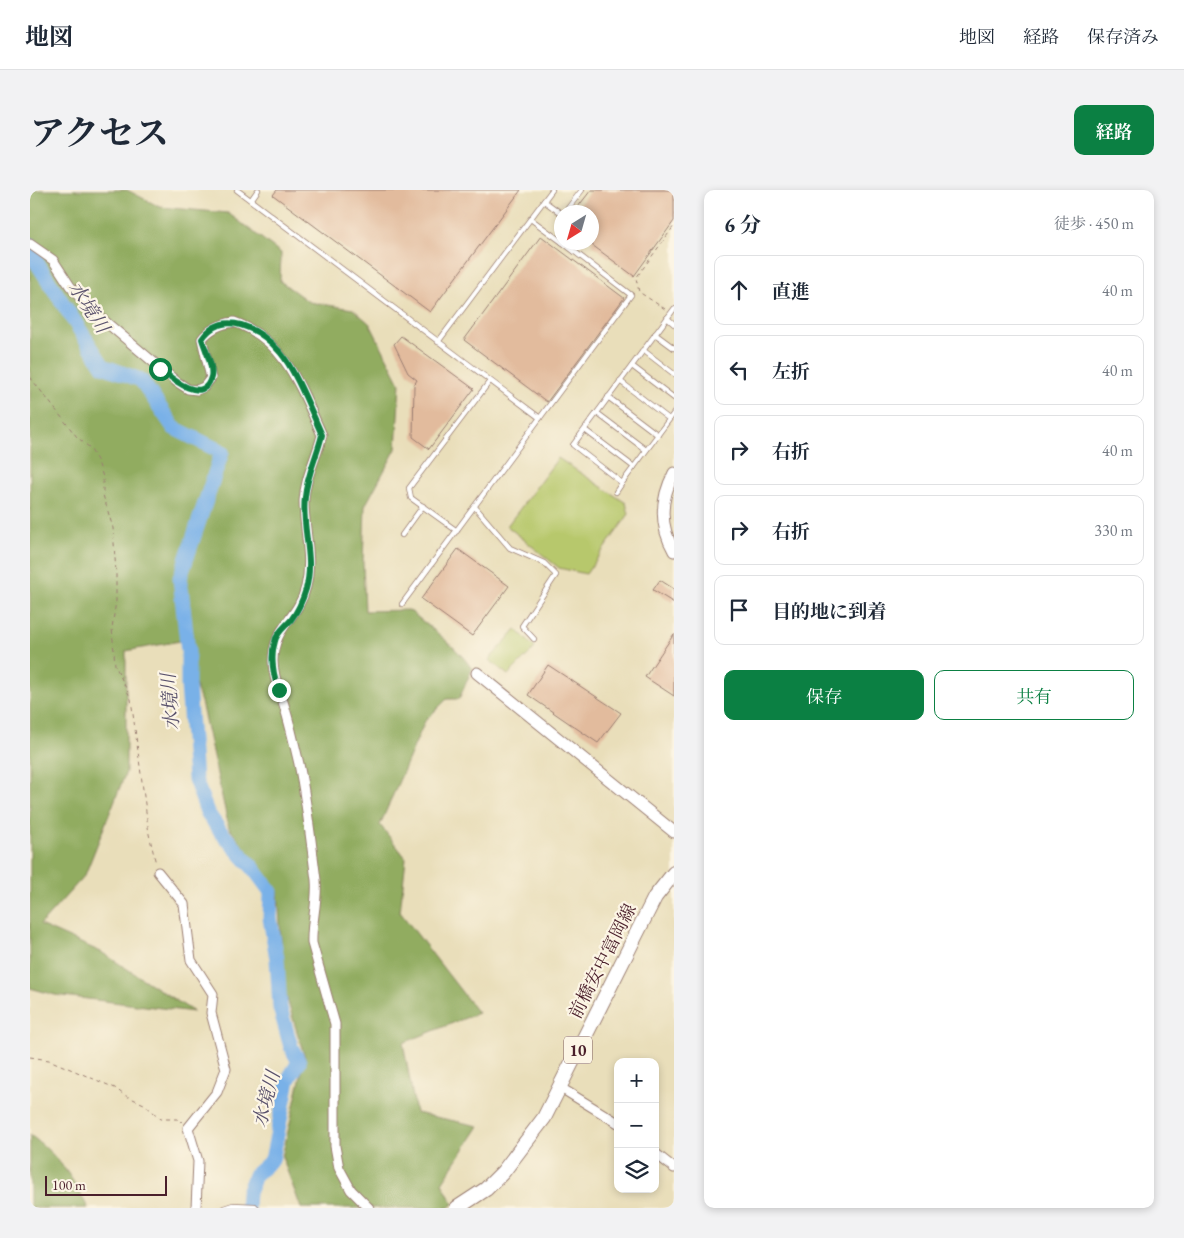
<!DOCTYPE html>
<html lang="ja">
<head>
<meta charset="utf-8">
<style>
  body { margin:0; font-family:"EB Garamond","Noto Serif JP",serif; background:#f2f2f3; color:#1f2937 }
  .controls { position:absolute; right:15px; bottom:15px; display:grid; overflow:hidden; border-radius:10px; box-shadow:0 2px 8px #0003 }
  .controls button { width:45px; height:45px; display:grid; place-items:center; padding:0; border:0; border-bottom:1px solid #e0e1e3; background:#fff; color:#1f2937; font:25px sans-serif }
  .compass { position:absolute; left:524px; top:15px; width:45px; height:45px; border-radius:50%; background:#fff; box-shadow:0 2px 8px #0003; rotate:217deg }
  .scale { position:absolute; left:15px; bottom:12px; width:122px; box-sizing:border-box; padding-left:5px; border:2px solid #4a1f2b; border-top:0; font-size:14px; line-height:18px; white-space:nowrap; color:#4a1f2b; -webkit-text-stroke:4px #fcf5e5; paint-order:stroke }
  .stop { position:absolute; width:15px; height:15px; margin:-11px; border:4px solid #0b8043; border-radius:50%; background:#fff }
  .stop.end { background:#0b8043; border-color:#fff; box-shadow:0 1px 5px #0008 }
  .list { margin:0; padding:0; list-style:none }
  h2 { display:flex; justify-content:space-between; align-items:center; height:65px; margin:0; padding:0 20px; font-size:21px }
  h2 small { font-size:16px; font-weight:400; color:#747a83 }
  .list li { display:grid; grid-template-columns:32px 1fr auto; gap:15px; align-items:center; box-sizing:border-box; height:70px; margin:0 10px 10px; padding:0 10px; border:1px solid #e0e1e3; border-radius:10px }
  .list b { display:block; font-size:19px; white-space:nowrap }
  .list em { font-size:16px; font-style:normal; color:#747a83 }
  .actions { display:flex; gap:10px; padding:15px 20px }
  .actions a { flex:1; padding:11px 0; border:1px solid #0b8043; border-radius:10px; text-align:center; font-size:18px; color:#0b8043 }
  .actions .main { background:#0b8043; color:#fff }
  .icon { flex:none; width:28px; height:28px; fill:none; stroke:currentColor; stroke-width:2; stroke-linecap:round; stroke-linejoin:round }
  .map { position:relative; flex:none; width:644px; height:1018px; overflow:hidden; border-radius:10px }
  header { display:flex; align-items:center; gap:30px; box-sizing:border-box; height:70px; padding:0 25px; background:#fff; border-bottom:1px solid #e0e1e3 }
  header strong { font-size:24px }
  nav { display:flex; gap:28px; margin-inline-start:auto; font-size:18px }
  .intro { display:flex; align-items:center; justify-content:space-between; box-sizing:border-box; height:120px; padding:0 30px }
  h1 { margin:0; font-size:35px }
  .button { padding:12px 22px; border-radius:10px; background:#0b8043; color:#fff; font-size:18px; font-weight:700 }
  main { display:flex; gap:30px; padding:0 30px }
  aside { flex:1; background:#fff; border-radius:10px; box-shadow:0 2px 8px #0003 }
  .map>svg:first-child { display:block }
  .green { fill:#b7c86c; stroke:#80744c }
  .forest { fill:#91ac60; stroke:#6e6646 }
  .lines { fill:none; stroke-linecap:round; stroke-linejoin:round }
  .river { stroke:#79b1e8; stroke-width:15 }
  .building { fill:#e2bb9d }
  .service-casing { stroke:#9a7e72; stroke-width:6 }
  .minor-casing { stroke:#9a7e72; stroke-width:11 }
  .tertiary-casing { stroke:#9a7e72; stroke-width:13 }
  .primary-casing { stroke:#9a7e72; stroke-width:16 }
  .path { stroke:#9a7e72; stroke-width:1; stroke-dasharray:4 4; stroke-linecap:butt }
  .service { stroke:#fff; stroke-width:4.5 }
  .minor { stroke:#fff; stroke-width:9 }
  .tertiary { stroke:#fff; stroke-width:11 }
  .primary { stroke:#fff; stroke-width:14 }
  .route { stroke:#0b8043; stroke-width:6 }
  .labels { text-anchor:middle; dominant-baseline:central; stroke-width:4.5; stroke-linejoin:round; paint-order:stroke }
  .shield { fill:#fcf5e5; stroke:#7f5f63; stroke-width:1 }
  .shield-label { font-size:16px; font-weight:bold; fill:#4a1f2b }
  .street-label { font-size:18px; fill:#4a1f2b; stroke:#fcf5e5 }
  .water-label { font-size:19px; font-style:italic; fill:#5a526d; stroke:#fcf5e5 }
</style>
</head>
<body>
<header>
<strong>地図</strong>
<nav><a>地図</a><a>経路</a><a>保存済み</a></nav>
</header>
<div class="intro"><h1>アクセス</h1><a class="button">経路</a></div>
<main>
<div class="map">
<svg width="644" height="1018" viewBox="0 0 644 1018">
  <rect width="100%" height="100%" fill="#fcf5e5"/>
  <filter id="ink" filterUnits="userSpaceOnUse"><feTurbulence type="fractalNoise" baseFrequency=".02" numOctaves="2"/><feDisplacementMap in="SourceGraphic" scale="10" xChannelSelector="R" yChannelSelector="G"/><feConvolveMatrix kernelMatrix="1 2 1 2 8 2 1 2 1" color-interpolation-filters="sRGB"/></filter>
  <filter id="wash" filterUnits="userSpaceOnUse"><feTurbulence type="fractalNoise" baseFrequency=".0096" numOctaves="4" result="noise"/><feDisplacementMap in="SourceGraphic" scale="20" xChannelSelector="R" yChannelSelector="G"/><feGaussianBlur stdDeviation="1.12" result="paint"/><feColorMatrix in="noise" values="0 0 0 0 0 0 0 0 0 0 0 0 0 0 0 0 0 1.4 0 .05"/><feComposite in="paint" operator="in"/></filter>
  <g filter="url(#wash)">
    <rect width="100%" height="100%" fill="#e9deba"/>
    <g class="green">
      <path d="M528 268 596 313 599 324 556 384 529 378 477 336Z"/>
      <path d="M486 439 505 458 478 485 459 470Z"/>
    </g>
    <g class="forest">
      <path d="M0 0H97L130 17 198 23 251 63 250 91 279 112 323 119 340 134 370 193 366 259 335 316 333 373 335 421 379 420C400 438 427 456 442 479L429 509H417L395 531 350 635 376 668 370 722 448 823 373 853 386 923 449 936 412 993 423 1014 418 1018H271L252 967 275 868 254 799 248 701 199 638 171 512 150 451 96 461V582L55 685 10 735 71 762 164 822 25 805 0 798Z"/>
      <path d="M0 945C29 966 42 987 58 1018H0Z"/>
    </g>
    <g class="lines">
      <path class="river" d="M0 55 7 73 73 176 111 190 144 238 192 262 150 388 158 462V496L165 589 177 622 190 641 224 679 241 702 240 728 247 769 250 818 261 857 269 872 258 890 242 970 225 985 218 1003 217 1018"/>
    </g>
    <g id="blocks">
      <g class="building">
        <path d="M247 0H491L400 122 243 5Z"/>
        <path d="M561 0H644V31L604 86 562 55V22H544Z"/>
        <path d="M511 46 594 108 517 212 434 150Z"/>
        <path d="M371 146 444 199 399 259 383 247 384 195 387 190 378 183 364 154Z"/>
        <path d="M428 359 479 396 442 446 391 409Z"/>
        <path d="M630 390 644 399V413L623 400Z"/>
        <path d="M644 444V506L615 487Z"/>
        <path d="M518 475 591 523 568 553 498 505Z"/>
      </g>
    </g>
  </g>
  <g filter="url(#ink)">
    <use href="#blocks" fill-opacity="0" stroke="#9a7e72" stroke-width="1"/>
    <g class="lines">
      <g class="service-casing">
        <g id="service">
          <path d="M207 0 510 228"/>
          <path d="M221 10 228 0"/>
          <path d="M514 11 532 24"/>
          <path d="M535 22 552 0"/>
          <path d="M502 30 532 52"/>
          <path d="M644 119 543 255 592 293 644 223"/>
          <path d="M637 128 644 134"/>
          <path d="M625 144 644 158"/>
          <path d="M408 152 522 0"/>
          <path d="M613 160 644 184"/>
          <path d="M602 176 644 208"/>
          <path d="M590 191 639 229"/>
          <path d="M578 207 628 245"/>
          <path d="M567 223 616 260"/>
          <path d="M555 240 604 277"/>
          <path d="M586 302 592 293"/>
          <path d="M445 317 480 358 514 373 526 385 492 436 504 449"/>
          <path d="M427 341 381 308 379 298 460 191"/>
          <path d="M372 345 393 316"/>
          <path d="M372 414 601 105 532 52"/>
          <path d="M194 1018 203 1015 225 1016 227 1018"/>
        </g>
      </g>
      <g class="minor-casing">
        <g id="minor">
          <path d="M0 54 23 70 40 96 58 117 147 192 158 199 167 200 174 197 181 188 172 149C180 138 191 134 204 132 256 150 271 199 292 245 287 267 275 287 274 311 274 340 283 368 276 397 268 430 243 436 243 471 243 490 252 505 256 522 261 539 265 557 269 574 277 612 281 652 286 690 288 712 281 732 282 753L305 834V956L309 978 321 1000 339 1018"/>
          <path d="M128 682 154 714 161 770 183 804 181 823 196 879 187 902 158 938 168 971 166 1018"/>
          <path d="M531 898 588 933"/>
          <path d="M625 963 644 978"/>
        </g>
      </g>
      <g class="tertiary-casing">
        <g id="tertiary">
          <path d="M644 283C630 310 629 335 644 361"/>
          <path d="M447 483 644 642"/>
        </g>
      </g>
      <g class="primary-casing">
        <path id="primary" d="M427 1018 456 999 473 982 514 928 625 707 644 683"/>
      </g>
      <g class="path">
        <path d="M635 119 609 102 606 88 644 36"/>
        <path d="M0 187 47 247 60 258 68 272 73 287V305L83 338 86 383V411L82 438 85 475 101 509 119 644 126 674"/>
        <path d="M0 867 19 870 85 898 94 905 114 914 131 929H149L152 932"/>
      </g>
      <use href="#service" class="service"/>
      <use href="#minor" class="minor"/>
      <use href="#tertiary" class="tertiary"/>
      <use href="#primary" class="primary"/>
    </g>
  </g>
  <g class="lines" filter="url(#ink)">
    <path class="route" d="M130 179C141 188 174 216 181 187 184 177 175 159 172 149 193 118 231 139 250 162 265 179 282 223 292 245 287 266 277 285 275 307 271 338 285 367 276 399 273 409 268 421 261 430 255 437 247 442 245 451 240 466 243 486 249 500"/>
  </g>
  <g class="labels">
    <rect class="shield" x="534" y="846.5" width="28" height="27" rx="4"/>
    <g class="shield-label">
      <text x="548" y="860">10</text>
    </g>
    <g class="street-label">
      <text transform="translate(572 771) rotate(-63)">前橋安中富岡線</text>
    </g>
    <g class="water-label">
      <text transform="translate(59 117) rotate(57)">水境川</text>
      <text transform="translate(140 512) rotate(-94)">水境川</text>
      <text transform="translate(236 909) rotate(-75)">水境川</text>
    </g>
  </g>
</svg>
<div class="controls">
<button>+</button>
<button>−</button>
<button><svg class="icon" aria-label="layers" viewBox="0 0 24 24"><path d="M12 4l9 5-9 5-9-5zM3 14l9 5 9-5"/></svg></button>
</div>
<svg class="compass" viewBox="-18 -18 36 36"><path d="M0-13l5 13h-10z" fill="#e53935"/><path d="M0 13l5-13h-10z" fill="#747a83"/></svg>
<div class="scale">100 m</div>
<div class="stop" style="left:130px;top:179px"></div>
<div class="stop end" style="left:249px;top:500px"></div>
</div>
<aside>
<h2>6 分<small>徒歩 · 450 m</small></h2>
<ul class="list">
<li><svg class="icon" aria-label="ahead" viewBox="0 0 24 24"><path d="M12 20V5M6 11l6-6 6 6"/></svg><div><b>直進</b></div><em>40 m</em></li>
<li><svg class="icon" aria-label="left" viewBox="0 0 24 24"><path d="M17 20v-9H6M10 6l-5 5 5 5"/></svg><div><b>左折</b></div><em>40 m</em></li>
<li><svg class="icon" aria-label="right" viewBox="0 0 24 24"><path d="M7 20v-9h11M14 6l5 5-5 5"/></svg><div><b>右折</b></div><em>40 m</em></li>
<li><svg class="icon" aria-label="right" viewBox="0 0 24 24"><path d="M7 20v-9h11M14 6l5 5-5 5"/></svg><div><b>右折</b></div><em>330 m</em></li>
<li><svg class="icon" aria-label="arrive" viewBox="0 0 24 24"><path d="M6 21V4h12l-3 4 3 4H6"/></svg><div><b>目的地に到着</b></div></li>
</ul>
<div class="actions"><a class="main">保存</a><a>共有</a></div>
</aside>
</main>
</body>
</html>
